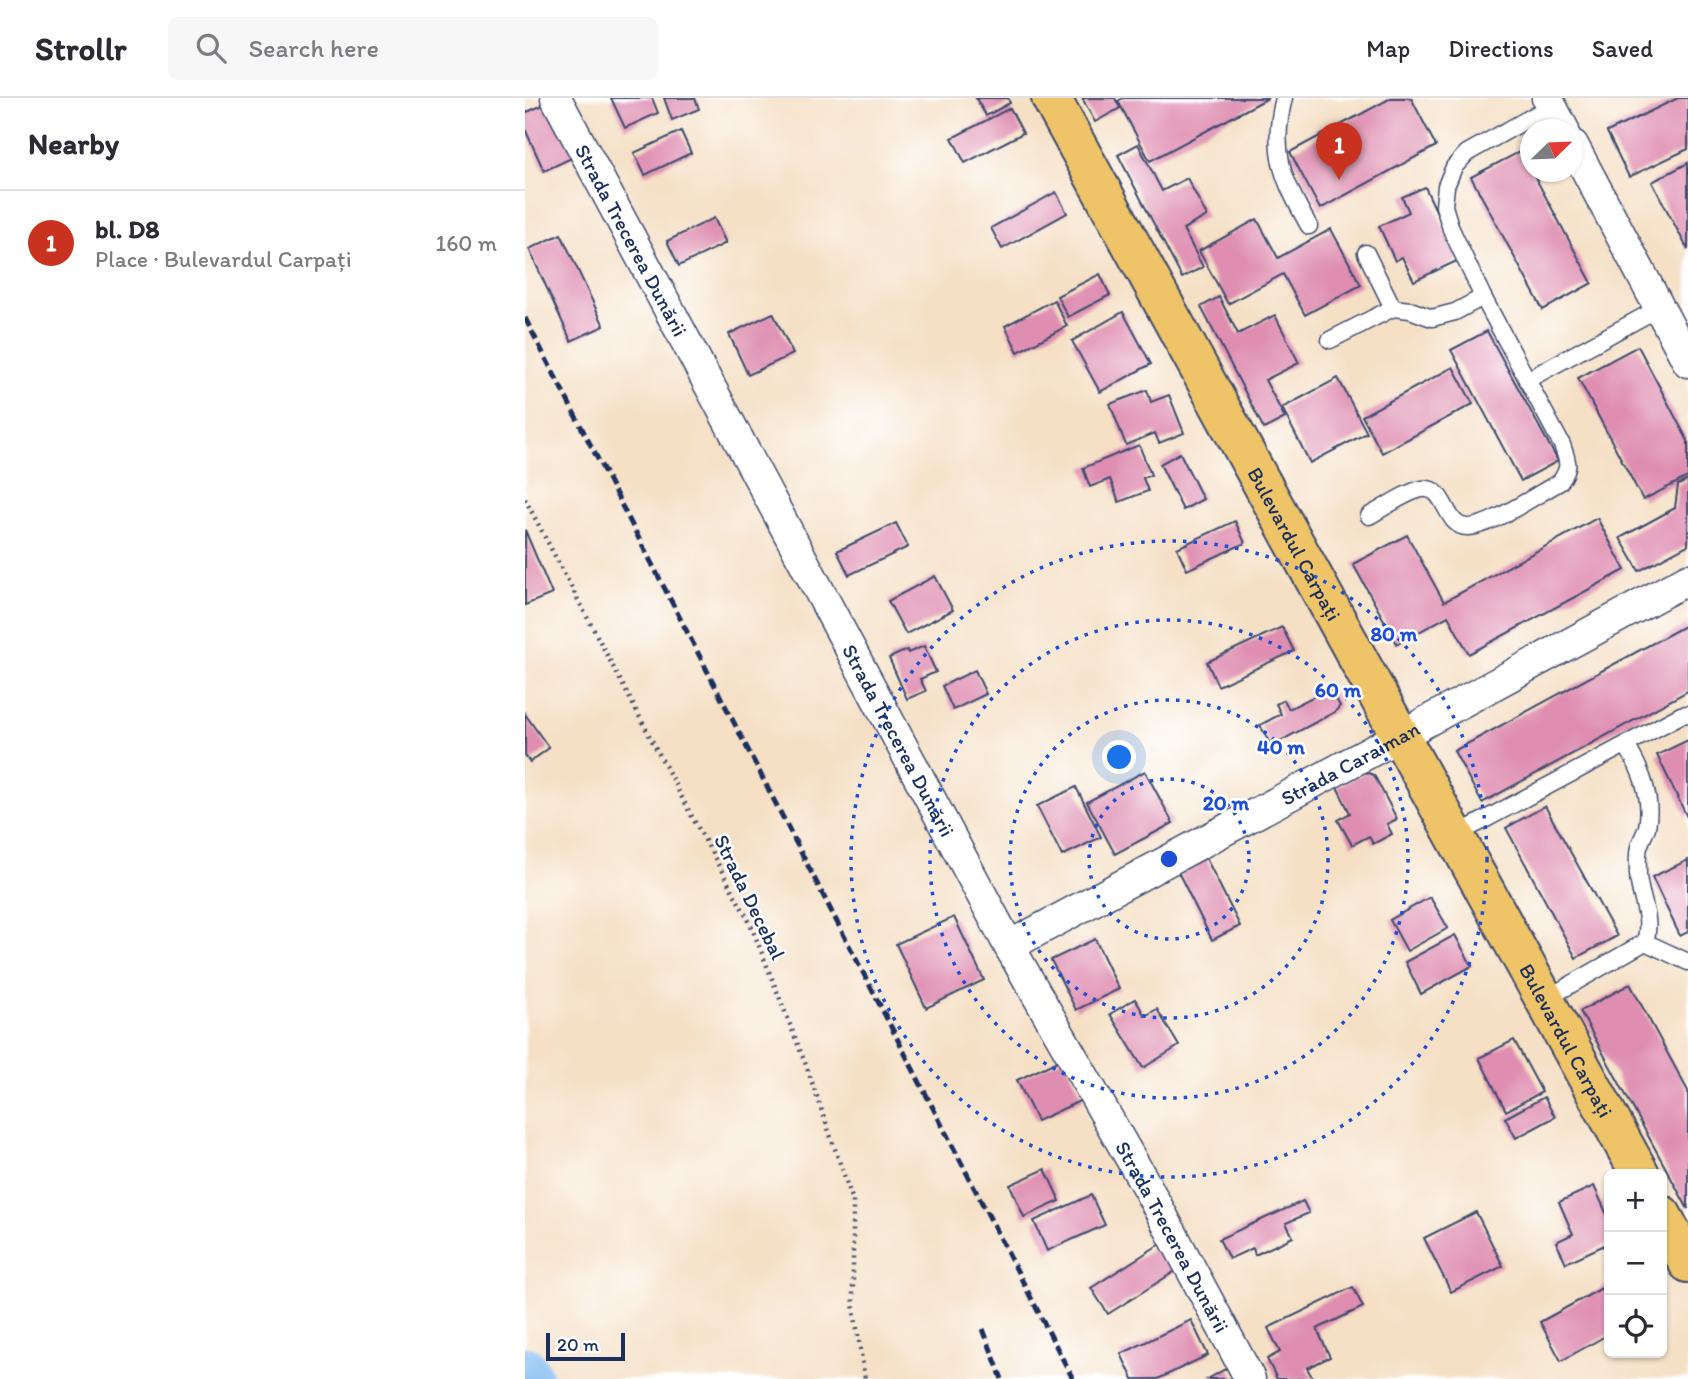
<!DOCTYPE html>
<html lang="en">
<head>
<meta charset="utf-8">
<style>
  body { margin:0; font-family:Itim,sans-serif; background:#f7f7f7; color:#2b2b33 }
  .controls { position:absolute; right:21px; bottom:21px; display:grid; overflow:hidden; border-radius:10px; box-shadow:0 2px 5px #0004 }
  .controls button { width:63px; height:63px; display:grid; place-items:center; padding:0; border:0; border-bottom:2px solid #e1e1e2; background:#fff; color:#2b2b33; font:35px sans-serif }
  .compass { position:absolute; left:995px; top:21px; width:63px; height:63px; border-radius:50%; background:#fff; box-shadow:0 2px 5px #0004; rotate:67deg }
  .scale { position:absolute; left:21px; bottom:18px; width:79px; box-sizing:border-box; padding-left:7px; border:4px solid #1b2f5e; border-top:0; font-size:19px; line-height:24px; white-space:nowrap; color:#1b2f5e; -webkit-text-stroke:5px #fff; paint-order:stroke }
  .you { position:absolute; left:595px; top:660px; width:24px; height:24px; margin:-18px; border:5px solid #fff; border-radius:50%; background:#1a73e8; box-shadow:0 0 0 10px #1a73e833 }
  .badge { display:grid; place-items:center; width:46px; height:46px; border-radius:50%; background:#c8321e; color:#fff; font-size:23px; font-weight:700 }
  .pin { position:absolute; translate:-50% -58px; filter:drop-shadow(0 2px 4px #0008) }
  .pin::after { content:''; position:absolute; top:37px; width:24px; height:21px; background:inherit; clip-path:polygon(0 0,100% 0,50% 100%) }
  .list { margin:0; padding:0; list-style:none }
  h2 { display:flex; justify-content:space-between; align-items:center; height:91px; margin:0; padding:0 28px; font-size:30px }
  h2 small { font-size:23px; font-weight:400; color:#7c7c81 }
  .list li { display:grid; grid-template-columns:46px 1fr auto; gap:21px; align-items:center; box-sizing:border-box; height:105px; padding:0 28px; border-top:2px solid #e1e1e2 }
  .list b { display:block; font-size:26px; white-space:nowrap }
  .list p { margin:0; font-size:23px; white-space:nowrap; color:#7c7c81 }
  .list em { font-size:23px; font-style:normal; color:#7c7c81 }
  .icon { flex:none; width:38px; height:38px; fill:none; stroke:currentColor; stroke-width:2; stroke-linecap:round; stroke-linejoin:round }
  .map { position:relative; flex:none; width:1163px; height:1281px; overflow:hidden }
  header { display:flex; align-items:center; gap:42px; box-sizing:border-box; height:98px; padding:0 35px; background:#fff; border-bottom:2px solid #e1e1e2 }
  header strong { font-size:33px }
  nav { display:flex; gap:38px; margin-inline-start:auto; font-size:24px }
  .search { width:490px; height:63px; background:#f7f7f7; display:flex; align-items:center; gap:18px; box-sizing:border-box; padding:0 24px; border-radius:10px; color:#7c7c81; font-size:26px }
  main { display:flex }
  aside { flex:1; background:#fff }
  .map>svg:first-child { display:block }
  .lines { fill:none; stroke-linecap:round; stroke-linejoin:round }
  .river { stroke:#7fbaf1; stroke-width:47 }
  .building { fill:#df8eb1 }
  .lane-casing { stroke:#3c4a6e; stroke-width:19 }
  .street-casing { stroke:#3c4a6e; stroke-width:33 }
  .primary-casing { stroke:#3c4a6e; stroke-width:42 }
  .path { stroke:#3c4a6e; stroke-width:4.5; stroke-dasharray:2 5; stroke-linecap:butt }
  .lane { stroke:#fff; stroke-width:16 }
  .street { stroke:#fff; stroke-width:30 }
  .primary { stroke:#efc469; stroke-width:38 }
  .rail { stroke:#1b2f5e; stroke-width:5; stroke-dasharray:10 5; stroke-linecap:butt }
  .ring { fill:none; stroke:#1d4ed8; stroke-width:3.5; stroke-dasharray:3.5 7 }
  .labels { text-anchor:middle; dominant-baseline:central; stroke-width:5; stroke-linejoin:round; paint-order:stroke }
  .street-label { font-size:21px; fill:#1b2f5e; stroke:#fff }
  .centre { fill:#1d4ed8; stroke:#fff; stroke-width:3.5 }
  .ring-label { font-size:21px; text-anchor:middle; font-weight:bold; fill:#1d4ed8; stroke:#fff; stroke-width:5; stroke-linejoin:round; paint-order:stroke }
</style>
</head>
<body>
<header>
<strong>Strollr</strong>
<div class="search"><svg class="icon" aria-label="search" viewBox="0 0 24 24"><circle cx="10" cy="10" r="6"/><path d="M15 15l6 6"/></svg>Search here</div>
<nav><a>Map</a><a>Directions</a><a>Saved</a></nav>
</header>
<main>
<aside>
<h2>Nearby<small></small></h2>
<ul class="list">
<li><span class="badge">1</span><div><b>bl. D8</b><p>Place · Bulevardul Carpați</p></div><em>160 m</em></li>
</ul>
</aside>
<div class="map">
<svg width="1163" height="1281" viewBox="0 0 1163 1281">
  <rect width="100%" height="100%" fill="#fff"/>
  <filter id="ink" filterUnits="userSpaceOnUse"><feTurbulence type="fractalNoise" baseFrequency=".0143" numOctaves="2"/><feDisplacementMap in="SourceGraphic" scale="14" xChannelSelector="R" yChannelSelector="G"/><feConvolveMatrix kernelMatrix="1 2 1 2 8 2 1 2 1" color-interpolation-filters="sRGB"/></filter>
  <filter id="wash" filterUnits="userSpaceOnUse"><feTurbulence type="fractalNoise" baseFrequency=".00686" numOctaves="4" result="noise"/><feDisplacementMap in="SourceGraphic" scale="28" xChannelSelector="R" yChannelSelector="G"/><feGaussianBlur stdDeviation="1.57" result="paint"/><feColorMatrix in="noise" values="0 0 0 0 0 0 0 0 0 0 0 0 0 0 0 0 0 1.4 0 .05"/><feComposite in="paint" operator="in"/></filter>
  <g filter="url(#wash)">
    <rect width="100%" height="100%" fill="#f5e0c6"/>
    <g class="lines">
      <path class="river" d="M0 1272 4 1281"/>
    </g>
    <g id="blocks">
      <g class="building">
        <path d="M86 0H127L133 15 100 30Z"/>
        <path d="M139 0H170L174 11 147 22Z"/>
        <path d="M451 0H483L485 5 461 18Z"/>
        <path d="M557 0H590L595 10 570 24Z"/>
        <path d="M598 0H743L625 63 593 3Z"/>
        <path d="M866 0H886L911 48 795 111 765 54Z"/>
        <path d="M1153 0H1163V51L1104 79 1082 34Z"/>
        <path d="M29 2 53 57 19 73 0 31V15Z"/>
        <path d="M485 10 498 35 440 65 427 40Z"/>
        <path d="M156 33 166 55 120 77 109 55Z"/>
        <path d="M613 46 637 93 662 80 682 118 658 131 678 169 657 180 593 57Z"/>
        <path d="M996 53 1067 185 1018 212 946 79Z"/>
        <path d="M1163 65V152L1127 84Z"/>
        <path d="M900 89 934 162 889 183 877 159 870 163 854 128 884 114 877 99Z"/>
        <path d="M531 94 542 115 477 151 466 130Z"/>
        <path d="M189 120 201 145 154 168 142 143Z"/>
        <path d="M732 121 753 160 806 131 836 187 780 217 758 176 703 206 674 153Z"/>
        <path d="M36 136 79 228 46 243 4 151Z"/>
        <path d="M575 176 585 197 543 219 532 198Z"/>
        <path d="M694 199 713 236 750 217 774 265 740 282 760 320 739 331 676 209Z"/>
        <path d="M529 202 542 228 493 254 480 228Z"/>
        <path d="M598 214 626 266 575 294 547 243Z"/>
        <path d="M248 215 268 256 223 277 204 236Z"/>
        <path d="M962 233 1033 363 996 383 926 252Z"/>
        <path d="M1113 248 1163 343V379L1118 402 1053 280Z"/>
        <path d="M928 269 948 306 857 355 837 318Z"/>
        <path d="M813 280 842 335 785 365 757 310Z"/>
        <path d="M622 292 626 304 644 297 659 335 634 345 630 335 601 347 585 306Z"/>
        <path d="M614 347 626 377 618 380 623 393 594 404 585 381 565 389 558 370Z"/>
        <path d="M655 355 678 401 658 412 635 366Z"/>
        <path d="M1163 382V447L1114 473 1095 440 1150 410 1153 387Z"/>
        <path d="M1072 420 1100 472 944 556 923 518 872 546 828 466 882 437 919 504Z"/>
        <path d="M710 423 720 445 662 472 652 450Z"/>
        <path d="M371 425 383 449 324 477 312 453Z"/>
        <path d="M0 432 27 496 0 507Z"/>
        <path d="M410 478 428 512 381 536 363 503Z"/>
        <path d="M1163 526V593L957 705 929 653Z"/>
        <path d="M757 529 769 553 693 588 682 564Z"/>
        <path d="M399 548 411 574 395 581 401 593 382 601 364 560 382 552 383 555Z"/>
        <path d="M450 572 461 596 428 612 417 588Z"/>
        <path d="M805 590 815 608 810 614 746 648 735 627 756 616 751 606 759 602 764 611Z"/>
        <path d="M0 616 24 650 5 664 0 657Z"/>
        <path d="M1163 642V721L1132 657Z"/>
        <path d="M620 673 648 725 590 756 562 704Z"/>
        <path d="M840 674 849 677 872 721 862 726 867 736 848 746 844 738 827 747 813 722 825 715 812 689Z"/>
        <path d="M551 689 576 739 537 758 512 708Z"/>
        <path d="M1020 708 1092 838 1051 860 981 730Z"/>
        <path d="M681 760 715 828 687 842 653 774Z"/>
        <path d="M1163 762V834L1155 838 1127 779Z"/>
        <path d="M905 799 923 830 882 853 865 822Z"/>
        <path d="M429 819 459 882 401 910 371 846Z"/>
        <path d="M930 837 947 868 896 896 880 864Z"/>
        <path d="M570 841 594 891 551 912 526 862Z"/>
        <path d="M1105 886 1163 993V1111L1055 913Z"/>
        <path d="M610 901 620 918 632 911 654 948 618 970 585 916Z"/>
        <path d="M989 942 1017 994 981 1013 954 960Z"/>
        <path d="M539 960 559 1001 512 1023 492 982Z"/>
        <path d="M1019 999 1030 1019 991 1040 980 1020Z"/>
        <path d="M520 1071 535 1103 499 1119 485 1087Z"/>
        <path d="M1069 1088 1084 1121V1145L1041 1165 1031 1144 1048 1136 1034 1104Z"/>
        <path d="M566 1097 580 1127 522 1153 509 1123Z"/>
        <path d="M778 1103 784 1115 761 1125 768 1139 730 1157 728 1150 704 1161 694 1141Z"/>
        <path d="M951 1114 978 1168 926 1194 899 1140Z"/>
        <path d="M635 1146 652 1172 583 1216 566 1190Z"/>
        <path d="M1084 1186V1236L1036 1263 1015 1224Z"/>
        <path d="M828 1189 838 1209 792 1231 805 1259 782 1270 788 1281H752L742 1261 755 1254 743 1230Z"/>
        <path d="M666 1222 683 1257 633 1281H608L596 1256Z"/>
        <path d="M704 1269 710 1281H683Z"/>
      </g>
    </g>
  </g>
  <g filter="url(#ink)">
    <use href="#blocks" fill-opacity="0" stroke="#3c4a6e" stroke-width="2"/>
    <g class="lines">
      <g class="lane-casing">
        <g id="lane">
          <path d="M759 0C745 55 758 81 784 128"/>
          <path d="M841 155 868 210"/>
          <path d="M805 242 868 210 885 212 907 220 930 214 958 199"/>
          <path d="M1002 282 1134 210"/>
          <path d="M844 418C859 410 881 394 897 391 922 387 919 430 943 429 965 429 1014 395 1035 384 1046 369 1043 364 1037 347L958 199 926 131 919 108 921 88 929 69 942 55 1026 8"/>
          <path d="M929 738 1156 617 1163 616"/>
          <path d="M1120 844 1163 864"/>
          <path d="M1019 902 1120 844C1128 819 1114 800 1113 776 1113 768 1112 757 1114 749 1116 742 1120 736 1122 729 1128 700 1116 671 1101 647"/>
        </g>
      </g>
      <g class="street-casing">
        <g id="street">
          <path id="s1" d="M31 0 484 848 622 1089 725 1281"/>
          <path d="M1022 0 1039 32"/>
          <path d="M1048 47 1163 264"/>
          <path id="s2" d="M484 848 875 638 1163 481"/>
        </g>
      </g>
      <g class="primary-casing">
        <g id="primary">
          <path id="s3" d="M526 0 1115 1076"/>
          <path d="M1137 1117 1163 1165"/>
        </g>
      </g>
      <path class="path" d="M0 401 164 713 225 825 281 967 328 1103V1206L340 1281"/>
      <use href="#lane" class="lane"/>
      <use href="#street" class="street"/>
      <use href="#primary" class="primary"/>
      <g class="rail">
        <path d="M0 220 548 1281"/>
        <path d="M458 1231 477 1281"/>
      </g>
    </g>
  </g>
  <g class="ring">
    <circle cx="644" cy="761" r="80"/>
    <circle cx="644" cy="761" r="159"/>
    <circle cx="644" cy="761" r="239"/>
    <circle cx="644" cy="761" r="318"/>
  </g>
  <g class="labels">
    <g class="street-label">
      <text stroke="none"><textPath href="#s1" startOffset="161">Strada Trecerea Dunării</textPath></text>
      <text stroke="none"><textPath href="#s3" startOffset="508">Bulevardul Carpați</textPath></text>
      <text stroke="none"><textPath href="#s1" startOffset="728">Strada Trecerea Dunării</textPath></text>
      <text stroke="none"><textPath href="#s2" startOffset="387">Strada Caraiman</textPath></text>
      <text transform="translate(225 799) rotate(64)">Strada Decebal</text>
      <text stroke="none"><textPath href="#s3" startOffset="1074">Bulevardul Carpați</textPath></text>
      <text stroke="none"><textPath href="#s1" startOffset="1295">Strada Trecerea Dunării</textPath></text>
    </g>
  </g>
  <circle cx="644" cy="761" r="10" class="centre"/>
  <g class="ring-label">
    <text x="869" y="543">80 m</text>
    <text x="813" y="599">60 m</text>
    <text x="756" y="656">40 m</text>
    <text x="701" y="712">20 m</text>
  </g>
</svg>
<div class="controls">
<button>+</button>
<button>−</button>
<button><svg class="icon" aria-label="locate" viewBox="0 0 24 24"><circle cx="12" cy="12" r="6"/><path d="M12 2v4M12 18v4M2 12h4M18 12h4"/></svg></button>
</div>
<svg class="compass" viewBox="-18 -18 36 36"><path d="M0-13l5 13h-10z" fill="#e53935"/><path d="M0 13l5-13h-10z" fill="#7c7c81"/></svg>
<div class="scale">20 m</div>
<div class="you"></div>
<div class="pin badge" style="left:814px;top:82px">1</div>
</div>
</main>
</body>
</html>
